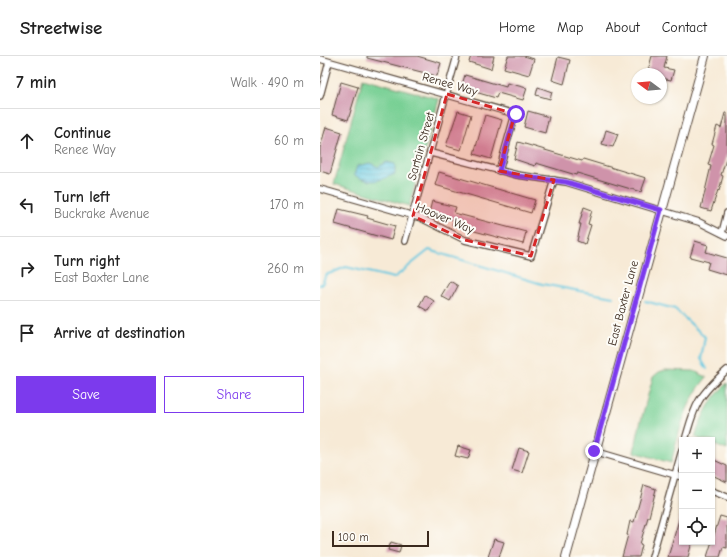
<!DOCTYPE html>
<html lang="en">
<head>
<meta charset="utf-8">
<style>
  body { margin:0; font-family:"Comic Neue",sans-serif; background:#f2f2f2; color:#222 }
  .controls { position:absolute; right:12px; bottom:12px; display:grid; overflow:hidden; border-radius:0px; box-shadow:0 1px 3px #0004 }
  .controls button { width:36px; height:36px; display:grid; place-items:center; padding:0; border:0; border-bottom:1px solid #e0e0e0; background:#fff; color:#222; font:20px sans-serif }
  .compass { position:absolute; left:311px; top:12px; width:36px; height:36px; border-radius:50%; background:#fff; box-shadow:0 1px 3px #0004; rotate:286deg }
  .scale { position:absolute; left:12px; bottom:10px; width:97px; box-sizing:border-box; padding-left:4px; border:2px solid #3b2a1e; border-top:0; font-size:11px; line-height:14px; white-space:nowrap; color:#3b2a1e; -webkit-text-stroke:3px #fdfcf7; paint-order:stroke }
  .stop { position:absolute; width:12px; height:12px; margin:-9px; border:3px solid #7c3aed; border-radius:50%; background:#fff }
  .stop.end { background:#7c3aed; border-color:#fff; box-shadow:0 1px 4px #0008 }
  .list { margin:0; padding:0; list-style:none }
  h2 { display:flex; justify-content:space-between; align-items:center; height:52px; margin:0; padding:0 16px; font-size:17px }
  h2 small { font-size:13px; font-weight:400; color:#767676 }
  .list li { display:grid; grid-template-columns:26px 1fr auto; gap:12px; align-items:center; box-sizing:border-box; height:64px; padding:0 16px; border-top:1px solid #e0e0e0 }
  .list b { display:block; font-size:15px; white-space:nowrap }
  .list p { margin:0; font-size:13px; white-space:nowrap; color:#767676 }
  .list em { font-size:13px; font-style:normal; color:#767676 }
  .actions { display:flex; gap:8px; padding:12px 16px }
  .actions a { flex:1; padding:9px 0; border:1px solid #7c3aed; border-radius:0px; text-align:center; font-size:14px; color:#7c3aed }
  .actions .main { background:#7c3aed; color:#fff }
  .icon { flex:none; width:22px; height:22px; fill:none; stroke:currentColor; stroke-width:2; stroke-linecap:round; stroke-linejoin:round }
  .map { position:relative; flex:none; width:407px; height:501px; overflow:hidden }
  header { display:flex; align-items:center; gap:24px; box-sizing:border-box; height:56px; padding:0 20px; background:#fff; border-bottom:1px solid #e0e0e0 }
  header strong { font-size:19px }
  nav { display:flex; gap:22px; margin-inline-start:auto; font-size:14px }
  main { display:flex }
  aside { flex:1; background:#fff }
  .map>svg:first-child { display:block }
  .park { fill:#79d095; stroke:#5a7d5a }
  .water { fill:url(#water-rules); stroke:#4e787f }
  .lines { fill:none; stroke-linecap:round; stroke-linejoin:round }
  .stream { stroke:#62c7e0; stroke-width:2 }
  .building { fill:#cf93aa }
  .street-casing { stroke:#57473a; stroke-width:8 }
  .secondary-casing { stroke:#57473a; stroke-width:10 }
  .street { stroke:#fff; stroke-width:5.5 }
  .secondary { stroke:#fff; stroke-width:8 }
  .route { stroke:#7c3aed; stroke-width:5 }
  .marked { fill:#d62828; fill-opacity:0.2; stroke:#d62828; stroke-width:3; stroke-dasharray:8 5; stroke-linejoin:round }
  .labels { text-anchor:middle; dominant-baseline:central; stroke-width:4; stroke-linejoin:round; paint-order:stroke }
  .street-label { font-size:12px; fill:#3b2a1e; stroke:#fdfcf7 }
</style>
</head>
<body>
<header>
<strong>Streetwise</strong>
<nav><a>Home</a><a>Map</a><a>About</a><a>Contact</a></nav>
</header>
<main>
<aside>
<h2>7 min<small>Walk · 490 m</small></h2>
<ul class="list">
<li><svg class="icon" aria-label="ahead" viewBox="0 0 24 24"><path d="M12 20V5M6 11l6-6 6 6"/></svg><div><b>Continue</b><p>Renee Way</p></div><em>60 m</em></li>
<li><svg class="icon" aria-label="left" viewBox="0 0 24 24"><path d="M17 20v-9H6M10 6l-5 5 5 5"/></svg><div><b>Turn left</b><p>Buckrake Avenue</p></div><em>170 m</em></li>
<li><svg class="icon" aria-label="right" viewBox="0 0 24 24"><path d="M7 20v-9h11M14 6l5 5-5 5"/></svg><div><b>Turn right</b><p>East Baxter Lane</p></div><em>260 m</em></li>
<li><svg class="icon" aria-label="arrive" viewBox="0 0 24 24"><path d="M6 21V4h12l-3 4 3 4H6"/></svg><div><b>Arrive at destination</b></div></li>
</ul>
<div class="actions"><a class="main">Save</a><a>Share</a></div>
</aside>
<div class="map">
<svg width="407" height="501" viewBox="0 0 407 501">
  <defs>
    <pattern id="water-rules" width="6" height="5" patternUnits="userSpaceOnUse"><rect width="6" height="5" fill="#62c7e0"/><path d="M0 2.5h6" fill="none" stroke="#52a2b5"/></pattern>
  </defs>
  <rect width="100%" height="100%" fill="#fdfcf7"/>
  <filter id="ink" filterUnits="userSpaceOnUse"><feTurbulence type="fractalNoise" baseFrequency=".025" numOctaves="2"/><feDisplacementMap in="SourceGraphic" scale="8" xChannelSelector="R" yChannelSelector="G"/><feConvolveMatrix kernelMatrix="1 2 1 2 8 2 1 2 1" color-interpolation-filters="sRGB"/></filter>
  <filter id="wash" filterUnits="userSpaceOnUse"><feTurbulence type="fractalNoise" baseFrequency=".012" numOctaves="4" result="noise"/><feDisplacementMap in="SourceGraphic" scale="16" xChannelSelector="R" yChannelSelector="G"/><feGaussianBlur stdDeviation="0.9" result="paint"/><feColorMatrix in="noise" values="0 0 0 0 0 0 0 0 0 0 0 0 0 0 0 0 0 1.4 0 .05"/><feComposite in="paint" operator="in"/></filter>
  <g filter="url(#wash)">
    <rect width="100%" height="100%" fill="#f7ead6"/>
    <g class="park">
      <path d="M43 22 119 43 89 150 14 128Z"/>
      <path d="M345 314 374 315 387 321C364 348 360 374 351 407L314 396 320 368 333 321 339 316Z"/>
      <path d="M407 327V394L392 388V384H383L375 381C383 357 389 346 407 327Z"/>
    </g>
    <path class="water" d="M67 106 75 108V118C58 125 52 129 34 119L37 110 50 107 58 111Z"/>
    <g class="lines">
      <g class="stream">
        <path d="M0 229 2 228 6 219 26 211 74 222 109 194 222 228 293 241"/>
        <path d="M325 245 355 253 385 281 381 303 387 313"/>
      </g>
    </g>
    <g id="blocks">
      <g class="building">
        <path d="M47 0H97L121 7 117 20 47 2Z"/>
        <path d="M151 0H174L171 13 149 6Z"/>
        <path d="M188 0H204L214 3 209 19 184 12Z"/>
        <path d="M332 0H347L344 12 354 14 351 24 341 22V18H327Z"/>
        <path d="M238 1 250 4 244 28 232 24Z"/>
        <path d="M145 19 186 31 187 27 207 32 203 44 178 37 176 42 141 32Z"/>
        <path d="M21 26 38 31 28 64 12 59Z"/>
        <path d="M218 31 232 36 230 43 216 39Z"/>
        <path d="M138 55 151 59 141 94 126 90Z"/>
        <path d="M208 55 229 61 225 77 204 71Z"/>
        <path d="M405 57H407V100L401 119 403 120 399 135 398 134 391 155 381 152 391 110 388 109 394 89 392 88 397 70 401 72Z"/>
        <path d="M165 59 182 64 171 103 154 98Z"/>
        <path d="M6 71 22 76 10 118 0 115V92Z"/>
        <path d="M286 74 298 78 293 91 282 88Z"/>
        <path d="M198 86 262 105 263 103 326 122 321 136 257 117 256 119 216 107 215 110 194 103Z"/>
        <path d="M119 116 215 144 211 157 115 129Z"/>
        <path d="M112 145 136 151 134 157 206 176 203 188 132 169 134 164 109 157Z"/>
        <path d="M264 151 272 154 268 168 271 169 265 188 257 185 261 168H259Z"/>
        <path d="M19 153 48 160 47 162 75 170 71 184 15 168Z"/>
        <path d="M375 185 388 189 386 196 407 202V219L387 213 389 206 370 201Z"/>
        <path d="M130 225 138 230 130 245 121 240Z"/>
        <path d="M105 239 114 245 108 255 99 250Z"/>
        <path d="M138 390 151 394 148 403 135 400Z"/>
        <path d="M199 392 209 395 202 417 192 414Z"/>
        <path d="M392 403 407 410V426L392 419Z"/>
        <path d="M324 429 336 433 329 461H328L320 488 322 489 319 501H302L308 479H307L310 465 314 466Z"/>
        <path d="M361 457H362V486H372L368 501H348Z"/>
        <path d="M400 460 407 462V492L403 491 400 501H387Z"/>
        <path d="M174 483 184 486 179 501H168Z"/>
        <path d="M71 486 81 489 79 497 68 494Z"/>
      </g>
    </g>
  </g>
  <g filter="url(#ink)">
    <use href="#blocks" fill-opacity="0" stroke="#57473a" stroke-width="1"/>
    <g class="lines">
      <g class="street-casing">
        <g id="street">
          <path d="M0 3 195 58 179 115"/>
          <path d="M0 40 9 6"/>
          <path d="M111 97 197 119 246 126 379 166 407 180"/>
          <path d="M0 133 101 162 145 184 211 200 234 124"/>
          <path d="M402 177 407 157"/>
          <path d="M85 185 137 0"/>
          <path d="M365 384C369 371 372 357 379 345 386 333 397 323 407 314"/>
          <path d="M274 395 362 421"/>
          <path d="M392 435 407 441"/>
          <path d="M332 501 362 394"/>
        </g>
      </g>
      <g class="secondary-casing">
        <path id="secondary" d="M246 501 385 0"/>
      </g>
      <use href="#street" class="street"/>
      <use href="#secondary" class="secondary"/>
    </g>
  </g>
  <g class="lines" filter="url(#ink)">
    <path class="route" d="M196 58 179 115 197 120 246 126 341 154 274 395"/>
  </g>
  <path class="marked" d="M127 38 195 58 179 115 234 124 211 200 145 184 93 160Z"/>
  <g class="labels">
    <g class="street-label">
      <text transform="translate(130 28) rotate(16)">Renee Way</text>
      <text transform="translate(101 90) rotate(-74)">Sartain Street</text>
      <text transform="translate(125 162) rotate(23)">Hoover Way</text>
      <text transform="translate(303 247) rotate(-75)">East Baxter Lane</text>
    </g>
  </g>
</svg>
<div class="controls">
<button>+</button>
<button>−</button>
<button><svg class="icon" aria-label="locate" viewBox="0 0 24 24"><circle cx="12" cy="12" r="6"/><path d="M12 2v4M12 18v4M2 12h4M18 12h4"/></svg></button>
</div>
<svg class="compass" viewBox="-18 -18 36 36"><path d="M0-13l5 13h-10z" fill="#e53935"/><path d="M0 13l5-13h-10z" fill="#767676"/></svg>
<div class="scale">100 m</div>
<div class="stop" style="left:196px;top:58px"></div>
<div class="stop end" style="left:274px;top:395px"></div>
</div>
</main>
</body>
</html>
